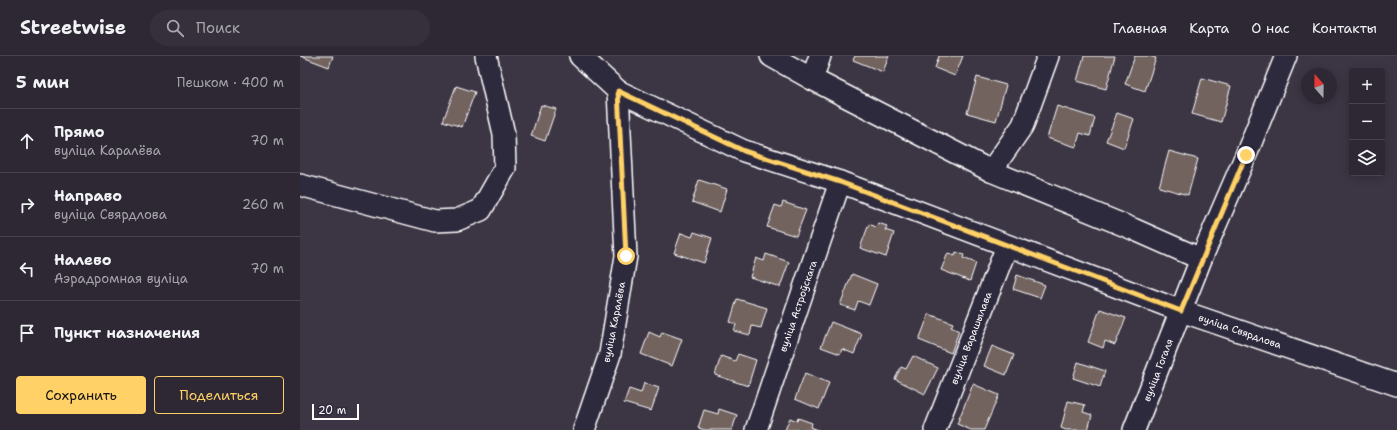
<!DOCTYPE html>
<html lang="ru">
<head>
<meta charset="utf-8">
<style>
  body { margin:0; font-family:"Shantell Sans",sans-serif; background:#35303b; color:#f1f3f6 }
  .controls { position:absolute; right:12px; top:12px; display:grid; overflow:hidden; border-radius:4px; box-shadow:0 2px 10px #0003 }
  .controls button { width:36px; height:36px; display:grid; place-items:center; padding:0; border:0; border-bottom:1px solid #48444e; background:#2d2833; color:#f1f3f6; font:20px sans-serif }
  .compass { position:absolute; left:1001px; top:12px; width:36px; height:36px; border-radius:50%; background:#2d2833; box-shadow:0 2px 10px #0003; rotate:340deg }
  .scale { position:absolute; left:12px; bottom:10px; width:47px; box-sizing:border-box; padding-left:4px; border:2px solid #fff; border-top:0; font-size:11px; line-height:14px; white-space:nowrap; color:#fff; -webkit-text-stroke:3px #2f2a3d; paint-order:stroke }
  .stop { position:absolute; width:12px; height:12px; margin:-9px; border:3px solid #ffd166; border-radius:50%; background:#fff }
  .stop.end { background:#ffd166; border-color:#fff; box-shadow:0 1px 4px #0008 }
  .list { margin:0; padding:0; list-style:none }
  h2 { display:flex; justify-content:space-between; align-items:center; height:52px; margin:0; padding:0 16px; font-size:17px }
  h2 small { font-size:13px; font-weight:400; color:#a7a6ac }
  .list li { display:grid; grid-template-columns:26px 1fr auto; gap:12px; align-items:center; box-sizing:border-box; height:64px; padding:0 16px; border-top:1px solid #48444e }
  .list b { display:block; font-size:15px; white-space:nowrap }
  .list p { margin:0; font-size:13px; white-space:nowrap; color:#a7a6ac }
  .list em { font-size:13px; font-style:normal; color:#a7a6ac }
  .actions { display:flex; gap:8px; padding:12px 16px }
  .actions a { flex:1; padding:9px 0; border:1px solid #ffd166; border-radius:4px; text-align:center; font-size:14px; color:#ffd166 }
  .actions .main { background:#ffd166; color:#111 }
  .icon { flex:none; width:22px; height:22px; fill:none; stroke:currentColor; stroke-width:2; stroke-linecap:round; stroke-linejoin:round }
  .map { position:relative; flex:none; width:1097px; height:374px; overflow:hidden }
  header { display:flex; align-items:center; gap:24px; box-sizing:border-box; height:56px; padding:0 20px; background:#2d2833; border-bottom:1px solid #48444e }
  header strong { font-size:19px }
  nav { display:flex; gap:22px; margin-inline-start:auto; font-size:14px }
  .search { width:280px; height:36px; background:#35303b; display:flex; align-items:center; gap:10px; box-sizing:border-box; padding:0 14px; border-radius:22px; color:#a7a6ac; font-size:15px }
  main { display:flex }
  aside { flex:1; background:#2d2833 }
  .map>svg:first-child { display:block }
  .building { fill:#72635f; stroke:#fff }
  .lines { fill:none; stroke-linecap:round; stroke-linejoin:round }
  .minor-casing { stroke:#fff; stroke-width:24 }
  .minor { stroke:#2f2a3d; stroke-width:21 }
  .route { stroke:#ffd166; stroke-width:5 }
  .labels { text-anchor:middle; dominant-baseline:central; stroke-width:3; stroke-linejoin:round; paint-order:stroke }
  .street-label { font-size:10px; fill:#fff; stroke:#2f2a3d }
</style>
</head>
<body>
<header>
<strong>Streetwise</strong>
<div class="search"><svg class="icon" aria-label="search" viewBox="0 0 24 24"><circle cx="10" cy="10" r="6"/><path d="M15 15l6 6"/></svg>Поиск</div>
<nav><a>Главная</a><a>Карта</a><a>О нас</a><a>Контакты</a></nav>
</header>
<main>
<aside>
<h2>5 мин<small>Пешком · 400 m</small></h2>
<ul class="list">
<li><svg class="icon" aria-label="ahead" viewBox="0 0 24 24"><path d="M12 20V5M6 11l6-6 6 6"/></svg><div><b>Прямо</b><p>вуліца Каралёва</p></div><em>70 m</em></li>
<li><svg class="icon" aria-label="right" viewBox="0 0 24 24"><path d="M7 20v-9h11M14 6l5 5-5 5"/></svg><div><b>Направо</b><p>вуліца Свярдлова</p></div><em>260 m</em></li>
<li><svg class="icon" aria-label="left" viewBox="0 0 24 24"><path d="M17 20v-9H6M10 6l-5 5 5 5"/></svg><div><b>Налево</b><p>Аэрадромная вуліца</p></div><em>70 m</em></li>
<li><svg class="icon" aria-label="arrive" viewBox="0 0 24 24"><path d="M6 21V4h12l-3 4 3 4H6"/></svg><div><b>Пункт назначения</b></div></li>
</ul>
<div class="actions"><a class="main">Сохранить</a><a>Поделиться</a></div>
</aside>
<div class="map">
<svg width="1097" height="374" viewBox="0 0 1097 374">
  <rect width="100%" height="100%" fill="#3c3544"/>
  <filter id="ink" filterUnits="userSpaceOnUse"><feTurbulence type="fractalNoise" baseFrequency=".025" numOctaves="2"/><feDisplacementMap in="SourceGraphic" scale="8" xChannelSelector="R" yChannelSelector="G"/><feConvolveMatrix kernelMatrix="1 2 1 2 8 2 1 2 1" color-interpolation-filters="sRGB"/></filter>
  <g filter="url(#ink)">
    <g class="building">
      <path d="M0 0H33L29 11Z"/>
      <path d="M555 0H589L583 16 553 4Z"/>
      <path d="M639 0H663L655 20 635 12Z"/>
      <path d="M784 0H815L806 33 777 25Z"/>
      <path d="M835 0H849L856 2 845 35 825 28Z"/>
      <path d="M677 21 706 29 696 65 667 57Z"/>
      <path d="M902 22 931 30 921 66 892 58Z"/>
      <path d="M156 30 175 36 162 71 143 65Z"/>
      <path d="M241 49 256 53 245 85 231 80Z"/>
      <path d="M757 50 795 62 790 80 780 77 776 91 747 82Z"/>
      <path d="M817 57 834 63 824 92 806 85Z"/>
      <path d="M869 95 898 103 888 139 859 131Z"/>
      <path d="M399 124 427 133 420 156 392 146Z"/>
      <path d="M483 146 506 154 496 180 467 171 475 149 481 151Z"/>
      <path d="M578 167 587 170 585 174 594 177 586 201 560 192 569 168 576 171Z"/>
      <path d="M394 176 412 182 404 207 374 197 381 177 392 181Z"/>
      <path d="M656 196 664 199 663 202 676 207 670 225 641 214 648 197 655 200Z"/>
      <path d="M466 198 489 206 480 231 450 221 456 202 464 205Z"/>
      <path d="M552 218 577 228 569 249 558 245 555 254 540 249Z"/>
      <path d="M717 219 745 229 740 242 713 233Z"/>
      <path d="M437 243 467 252 461 272 452 270 450 279 434 275 436 268 430 266Z"/>
      <path d="M800 253 826 262 815 289 805 285 803 292 788 286Z"/>
      <path d="M629 258 653 267 651 271 659 275 651 297 619 284Z"/>
      <path d="M531 266 562 278 554 298 542 293 540 298 521 291Z"/>
      <path d="M349 276 360 281 362 276 382 283 372 310 341 298Z"/>
      <path d="M692 290 714 299 706 319 684 310Z"/>
      <path d="M438 298 456 304 448 330 415 319 421 300 435 305Z"/>
      <path d="M613 300 638 312 625 338 595 323 601 311 606 313Z"/>
      <path d="M778 306 805 315 800 331 773 322Z"/>
      <path d="M505 317 529 327 519 353 495 343Z"/>
      <path d="M344 327 359 332 351 355 324 347 329 333 341 337Z"/>
      <path d="M673 328 699 339 684 374H671L657 368Z"/>
      <path d="M768 345 785 349 783 356 792 359 788 374H766L761 372Z"/>
      <path d="M419 353 437 359 432 374H405L398 372 404 354 418 358Z"/>
      <path d="M490 362 497 365 498 362 512 367 511 371 518 374H485Z"/>
    </g>
    <g class="lines">
      <g class="minor-casing">
        <g id="minor">
          <path d="M280 0 318 35 444 95 540 126 881 255 1097 329"/>
          <path d="M471 0 512 23 691 115 833 173 901 203"/>
          <path d="M512 23 520 0"/>
          <path d="M691 115 723 69 748 0"/>
          <path d="M0 129 135 165 157 164 181 154 205 112 204 78 186 0"/>
          <path d="M284 374 310 298 326 200 318 35"/>
          <path d="M456 374 540 126"/>
          <path d="M635 374 707 190"/>
          <path d="M834 374 901 203 946 99 986 0"/>
        </g>
      </g>
      <use href="#minor" class="minor"/>
    </g>
  </g>
  <g class="lines" filter="url(#ink)">
    <path class="route" d="M326 200 318 35 444 95 540 126 881 255 946 99"/>
  </g>
  <g class="labels">
    <g class="street-label">
      <text transform="translate(498 250) rotate(-71)">вуліца Астроўскага</text>
      <text transform="translate(314 266) rotate(-79)">вуліца Каралёва</text>
      <text transform="translate(940 275) rotate(19)">вуліца Свярдлова</text>
      <text transform="translate(671 282) rotate(-69)">вуліца Варашылава</text>
      <text transform="translate(858 314) rotate(-69)">вуліца Гогаля</text>
    </g>
  </g>
</svg>
<div class="controls">
<button>+</button>
<button>−</button>
<button><svg class="icon" aria-label="layers" viewBox="0 0 24 24"><path d="M12 4l9 5-9 5-9-5zM3 14l9 5 9-5"/></svg></button>
</div>
<svg class="compass" viewBox="-18 -18 36 36"><path d="M0-13l5 13h-10z" fill="#e53935"/><path d="M0 13l5-13h-10z" fill="#a7a6ac"/></svg>
<div class="scale">20 m</div>
<div class="stop" style="left:326px;top:200px"></div>
<div class="stop end" style="left:946px;top:99px"></div>
</div>
</main>
</body>
</html>
